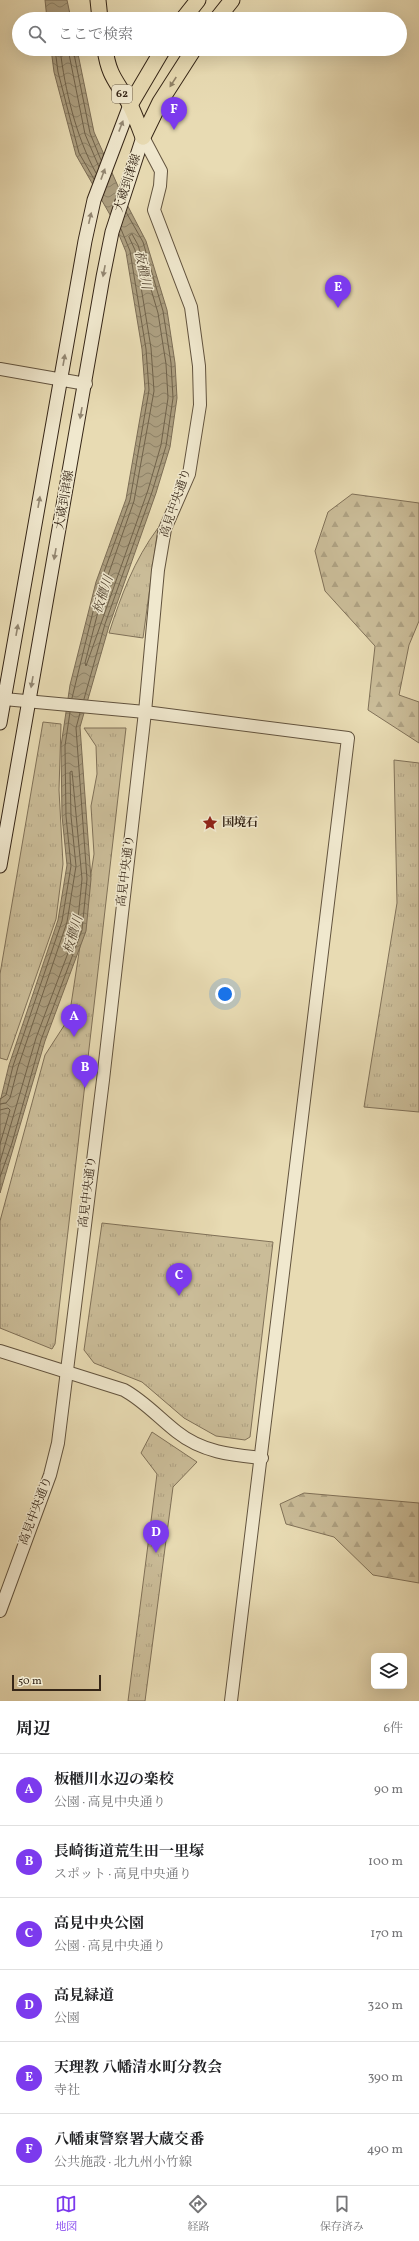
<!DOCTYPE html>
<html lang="ja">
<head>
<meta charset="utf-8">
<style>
  body { margin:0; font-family:Vollkorn,"Noto Serif JP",serif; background:#f2f2f2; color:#202124 }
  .controls { position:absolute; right:12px; bottom:12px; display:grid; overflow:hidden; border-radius:6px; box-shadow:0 4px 16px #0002 }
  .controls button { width:36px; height:36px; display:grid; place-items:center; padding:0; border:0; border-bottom:1px solid #e0e0e0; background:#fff; color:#202124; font:20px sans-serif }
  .scale { position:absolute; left:12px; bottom:10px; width:89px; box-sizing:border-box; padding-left:4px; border:2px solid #362617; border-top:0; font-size:11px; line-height:14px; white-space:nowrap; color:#362617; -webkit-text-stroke:3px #f0e8ce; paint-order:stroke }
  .you { position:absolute; left:225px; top:994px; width:14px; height:14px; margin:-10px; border:3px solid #fff; border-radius:50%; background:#1a73e8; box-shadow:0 0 0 6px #1a73e833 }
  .badge { display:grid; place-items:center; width:26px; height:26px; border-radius:50%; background:#7c3aed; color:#fff; font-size:13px; font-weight:700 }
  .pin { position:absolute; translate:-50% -33px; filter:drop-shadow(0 1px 2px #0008) }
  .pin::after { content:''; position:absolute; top:21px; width:14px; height:12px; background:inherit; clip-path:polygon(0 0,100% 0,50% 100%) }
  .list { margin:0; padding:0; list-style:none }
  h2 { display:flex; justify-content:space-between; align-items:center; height:52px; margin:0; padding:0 16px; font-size:17px }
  h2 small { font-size:13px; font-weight:400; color:#757577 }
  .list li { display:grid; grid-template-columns:26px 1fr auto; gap:12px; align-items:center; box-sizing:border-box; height:72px; padding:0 16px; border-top:1px solid #e0e0e0 }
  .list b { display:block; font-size:15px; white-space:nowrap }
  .list p { margin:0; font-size:13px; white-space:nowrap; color:#757577 }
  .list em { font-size:13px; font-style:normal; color:#757577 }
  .icon { flex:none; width:22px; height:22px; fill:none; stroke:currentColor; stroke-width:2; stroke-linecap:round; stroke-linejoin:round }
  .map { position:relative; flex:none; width:419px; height:1701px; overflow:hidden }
  .search { position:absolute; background:#fff; box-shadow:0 4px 16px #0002; left:12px; right:12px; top:12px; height:44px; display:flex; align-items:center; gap:10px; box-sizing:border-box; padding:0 14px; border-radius:22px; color:#757577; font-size:15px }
  .sheet { height:484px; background:#fff }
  nav { display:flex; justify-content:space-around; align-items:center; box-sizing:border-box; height:56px; border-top:1px solid #e0e0e0; background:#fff; font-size:11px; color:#757577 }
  nav a { display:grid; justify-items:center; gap:2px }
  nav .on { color:#7c3aed }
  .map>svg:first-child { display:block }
  .forest { fill:url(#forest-firs); stroke:#807158 }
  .park { fill:url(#park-tufts); stroke:#807158 }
  .water { fill:url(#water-waves); stroke:#7c6d55 }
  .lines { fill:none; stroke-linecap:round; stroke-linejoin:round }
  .shore { stroke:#70624a; stroke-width:1 }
  .tertiary-casing { stroke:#62533e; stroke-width:14 }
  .secondary-casing { stroke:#362617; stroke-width:15 }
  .primary-casing { stroke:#362617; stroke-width:17 }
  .tertiary { stroke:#f0e8ce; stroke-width:12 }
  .secondary { stroke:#f0e8ce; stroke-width:13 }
  .primary { stroke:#e8dbb3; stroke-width:15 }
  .oneway { fill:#8f8065 }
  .oneway2 { fill:#938772 }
  .labels { text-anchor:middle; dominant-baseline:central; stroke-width:3; stroke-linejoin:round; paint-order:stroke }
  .shield { fill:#f0e8ce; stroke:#6e604e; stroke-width:1 }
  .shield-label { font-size:11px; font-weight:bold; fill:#362617 }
  .street-label { font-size:12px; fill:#362617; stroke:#f0e8ce }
  .poi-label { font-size:12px; font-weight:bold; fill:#362617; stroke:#f0e8ce; text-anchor:start }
  .water-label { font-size:13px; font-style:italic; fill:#594a36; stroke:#f0e8ce }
</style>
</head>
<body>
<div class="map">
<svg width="419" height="1701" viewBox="0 0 419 1701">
  <defs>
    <pattern id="forest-firs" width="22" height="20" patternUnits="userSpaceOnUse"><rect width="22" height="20" fill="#cabc98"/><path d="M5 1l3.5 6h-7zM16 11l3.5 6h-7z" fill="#aea182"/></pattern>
    <pattern id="park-tufts" width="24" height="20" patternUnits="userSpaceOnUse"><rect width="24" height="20" fill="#cabc98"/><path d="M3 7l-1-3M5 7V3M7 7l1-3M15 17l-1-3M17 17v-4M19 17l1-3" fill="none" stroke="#aea182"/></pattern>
    <pattern id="water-waves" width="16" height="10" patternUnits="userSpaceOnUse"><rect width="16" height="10" fill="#ab9d7e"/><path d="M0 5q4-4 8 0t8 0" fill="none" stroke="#8c8066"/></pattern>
  </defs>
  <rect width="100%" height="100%" fill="#e8dbb3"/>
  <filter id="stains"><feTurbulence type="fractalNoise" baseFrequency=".005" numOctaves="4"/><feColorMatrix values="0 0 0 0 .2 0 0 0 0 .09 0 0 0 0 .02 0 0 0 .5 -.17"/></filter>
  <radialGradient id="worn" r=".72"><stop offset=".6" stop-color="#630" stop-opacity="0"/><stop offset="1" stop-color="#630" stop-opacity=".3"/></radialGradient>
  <g class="forest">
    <path d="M352 494 419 503V621L409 645 399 695 419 702V743L368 710 375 646 325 591 315 551 328 512Z"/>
    <path d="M304 1493 419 1503V1583L373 1575 334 1537 286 1524 280 1504Z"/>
  </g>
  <g class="park">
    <path d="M158 528 143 638 109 633C121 596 134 560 158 528Z"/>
    <path d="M43 722 61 724 59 790 63 864 56 919 7 1060 0 1058V974Z"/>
    <path d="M84 728H126L55 1344 52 1349 0 1328V1221L45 1055 69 1018 94 854 91 806 97 774 96 746Z"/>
    <path d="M394 760 419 763V1112L364 1107 397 903Z"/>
    <path d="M102 1223 273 1242 250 1437 245 1440 216 1436 184 1418 142 1382 94 1363 84 1350Z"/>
    <path d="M152 1432 197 1462 173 1487 145 1701H128L157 1474 141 1453Z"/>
  </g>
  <g class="water">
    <path d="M45 0H67L71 19H47Z"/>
    <path d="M51 49H77L94 132 121 193 146 241 167 310 175 363 177 398 170 447 156 493 109 626 80 727 91 879 86 931 45 1041 0 1193V1102L9 1065 58 920 67 865 62 816 61 746 70 685 96 582 126 499 145 389 142 349 126 252 113 220 76 155 54 72Z"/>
  </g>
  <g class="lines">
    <g class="shore">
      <path d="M55 49 58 72 79 153 94 179"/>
      <path d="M60 49C65 90 76 137 96 173"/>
      <path d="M68 49 85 134 99 167"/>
      <path d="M73 49 90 133 101 160"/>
      <path d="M132 234 138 245 158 313 166 364 168 398 161 445 148 490 86 666 85 663 105 584 134 501 154 391 151 348 135 250 129 237Z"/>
      <path d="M72 698 100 583 130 500 149 390 146 349 130 251 121 229"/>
      <path d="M84 699 105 624 152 492 166 446 173 398 171 363 163 311 143 242 126 212"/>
      <path d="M0 1099 6 1095 13 1066 62 921 71 866 66 816 65 746 70 712"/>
      <path d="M0 1104 6 1103 10 1098 18 1067 67 922 76 866 71 816 70 772 72 771 82 879 77 929 36 1038 0 1162"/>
      <path d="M0 1110 8 1108 10 1110 0 1144"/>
      <path d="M0 1177 12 1143 41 1040 82 930 87 879 76 728 80 713"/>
    </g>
    <g class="tertiary-casing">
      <g id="tertiary">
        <path d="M0 369 86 384"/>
        <path d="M4 699 145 712 348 738 231 1701"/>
        <path d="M0 1351 124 1390C144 1401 159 1418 177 1432 202 1452 231 1455 262 1458"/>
        <path d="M0 1611 50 1475 58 1443 103 1080 145 712 158 570 165 529 189 474 200 405 199 366 191 307 154 210 160 186 161 171 143 137"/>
      </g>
    </g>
    <g class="secondary-casing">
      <g id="secondary">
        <path d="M0 723 85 241 94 200 130 105"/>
        <path d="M0 866 103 277 112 232 143 137"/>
      </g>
    </g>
    <g class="primary-casing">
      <g id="primary">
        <path d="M98 0 100 19"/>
        <path d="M183 19 198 0"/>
        <path d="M217 19 232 0"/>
        <path d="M105 49C109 78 118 82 130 105 135 115 139 127 143 137"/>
        <path d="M130 105 163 49"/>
        <path d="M143 137 160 102 194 49"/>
      </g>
    </g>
    <use href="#tertiary" class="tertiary"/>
    <use href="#secondary" class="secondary"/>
    <use href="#primary" class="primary"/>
  </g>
  <defs><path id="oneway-solid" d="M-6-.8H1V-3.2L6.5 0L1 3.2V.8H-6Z"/></defs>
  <use class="oneway" href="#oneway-solid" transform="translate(173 82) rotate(123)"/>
  <g class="oneway2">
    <use href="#oneway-solid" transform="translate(121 126) rotate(-69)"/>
    <use href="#oneway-solid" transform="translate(103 174) rotate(-70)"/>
    <use href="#oneway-solid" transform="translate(90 218) rotate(-77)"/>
    <use href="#oneway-solid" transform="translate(104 271) rotate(101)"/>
    <use href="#oneway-solid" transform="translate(64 360) rotate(-80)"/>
    <use href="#oneway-solid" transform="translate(81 413) rotate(100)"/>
    <use href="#oneway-solid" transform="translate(39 502) rotate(-80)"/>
    <use href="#oneway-solid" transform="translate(55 554) rotate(100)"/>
    <use href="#oneway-solid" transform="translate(17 630) rotate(-80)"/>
    <use href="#oneway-solid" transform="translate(32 682) rotate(100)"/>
  </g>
  <defs>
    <g id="sight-bare" transform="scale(1.2)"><path d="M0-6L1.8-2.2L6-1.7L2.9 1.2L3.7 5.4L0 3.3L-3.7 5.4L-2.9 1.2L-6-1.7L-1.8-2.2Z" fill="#8f2418" stroke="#f0e8ce" stroke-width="2.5" paint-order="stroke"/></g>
  </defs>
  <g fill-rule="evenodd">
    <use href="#sight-bare" x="210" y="823"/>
  </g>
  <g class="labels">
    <rect class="shield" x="112" y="85" width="20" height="18" rx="3"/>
    <g class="shield-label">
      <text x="122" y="94">62</text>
    </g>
    <g class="street-label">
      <text transform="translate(128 183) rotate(-72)">大蔵到津線</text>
      <text transform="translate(65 500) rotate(-80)">大蔵到津線</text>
      <text transform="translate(176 503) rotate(-71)">高見中央通り</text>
      <text transform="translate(126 871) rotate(-83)">高見中央通り</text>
      <text transform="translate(88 1192) rotate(-83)">高見中央通り</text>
      <text transform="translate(36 1511) rotate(-69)">高見中央通り</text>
    </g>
    <g class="poi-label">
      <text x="222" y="823">国境石</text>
    </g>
    <g class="water-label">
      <text transform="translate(142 270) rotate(79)">板櫃川</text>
      <text transform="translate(104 595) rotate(-72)">板櫃川</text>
      <text transform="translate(74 935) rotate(-74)">板櫃川</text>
    </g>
  </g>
  <rect width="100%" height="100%" filter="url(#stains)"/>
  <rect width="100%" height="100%" fill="url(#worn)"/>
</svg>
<div class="controls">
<button><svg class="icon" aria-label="layers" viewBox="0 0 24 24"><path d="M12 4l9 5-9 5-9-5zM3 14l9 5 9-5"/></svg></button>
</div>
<div class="scale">50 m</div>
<div class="you"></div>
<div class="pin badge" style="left:74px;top:1037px">A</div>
<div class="pin badge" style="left:85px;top:1088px">B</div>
<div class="pin badge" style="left:179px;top:1296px">C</div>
<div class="pin badge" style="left:156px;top:1553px">D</div>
<div class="pin badge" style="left:338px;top:308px">E</div>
<div class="pin badge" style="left:174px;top:130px">F</div>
<div class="search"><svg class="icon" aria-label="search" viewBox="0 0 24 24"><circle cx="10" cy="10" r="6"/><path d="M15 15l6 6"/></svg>ここで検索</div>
</div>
<section class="sheet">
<h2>周辺<small>6件</small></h2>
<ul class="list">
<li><span class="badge">A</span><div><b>板櫃川水辺の楽校</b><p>公園 · 高見中央通り</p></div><em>90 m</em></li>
<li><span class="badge">B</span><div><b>長崎街道荒生田一里塚</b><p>スポット · 高見中央通り</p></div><em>100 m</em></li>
<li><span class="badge">C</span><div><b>高見中央公園</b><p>公園 · 高見中央通り</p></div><em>170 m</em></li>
<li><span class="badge">D</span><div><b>高見緑道</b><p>公園</p></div><em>320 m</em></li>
<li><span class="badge">E</span><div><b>天理教 八幡清水町分教会</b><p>寺社</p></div><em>390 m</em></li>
<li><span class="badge">F</span><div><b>八幡東警察署大蔵交番</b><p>公共施設 · 北九州小竹線</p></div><em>490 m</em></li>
</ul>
</section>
<nav>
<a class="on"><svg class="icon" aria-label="map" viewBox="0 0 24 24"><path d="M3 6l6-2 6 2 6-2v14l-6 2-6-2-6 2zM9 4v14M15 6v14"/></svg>地図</a>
<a><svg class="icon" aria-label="directions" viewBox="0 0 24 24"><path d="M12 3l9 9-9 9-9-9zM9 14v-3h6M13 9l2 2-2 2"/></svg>経路</a>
<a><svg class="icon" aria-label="saved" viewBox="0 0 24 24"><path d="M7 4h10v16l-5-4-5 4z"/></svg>保存済み</a>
</nav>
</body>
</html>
